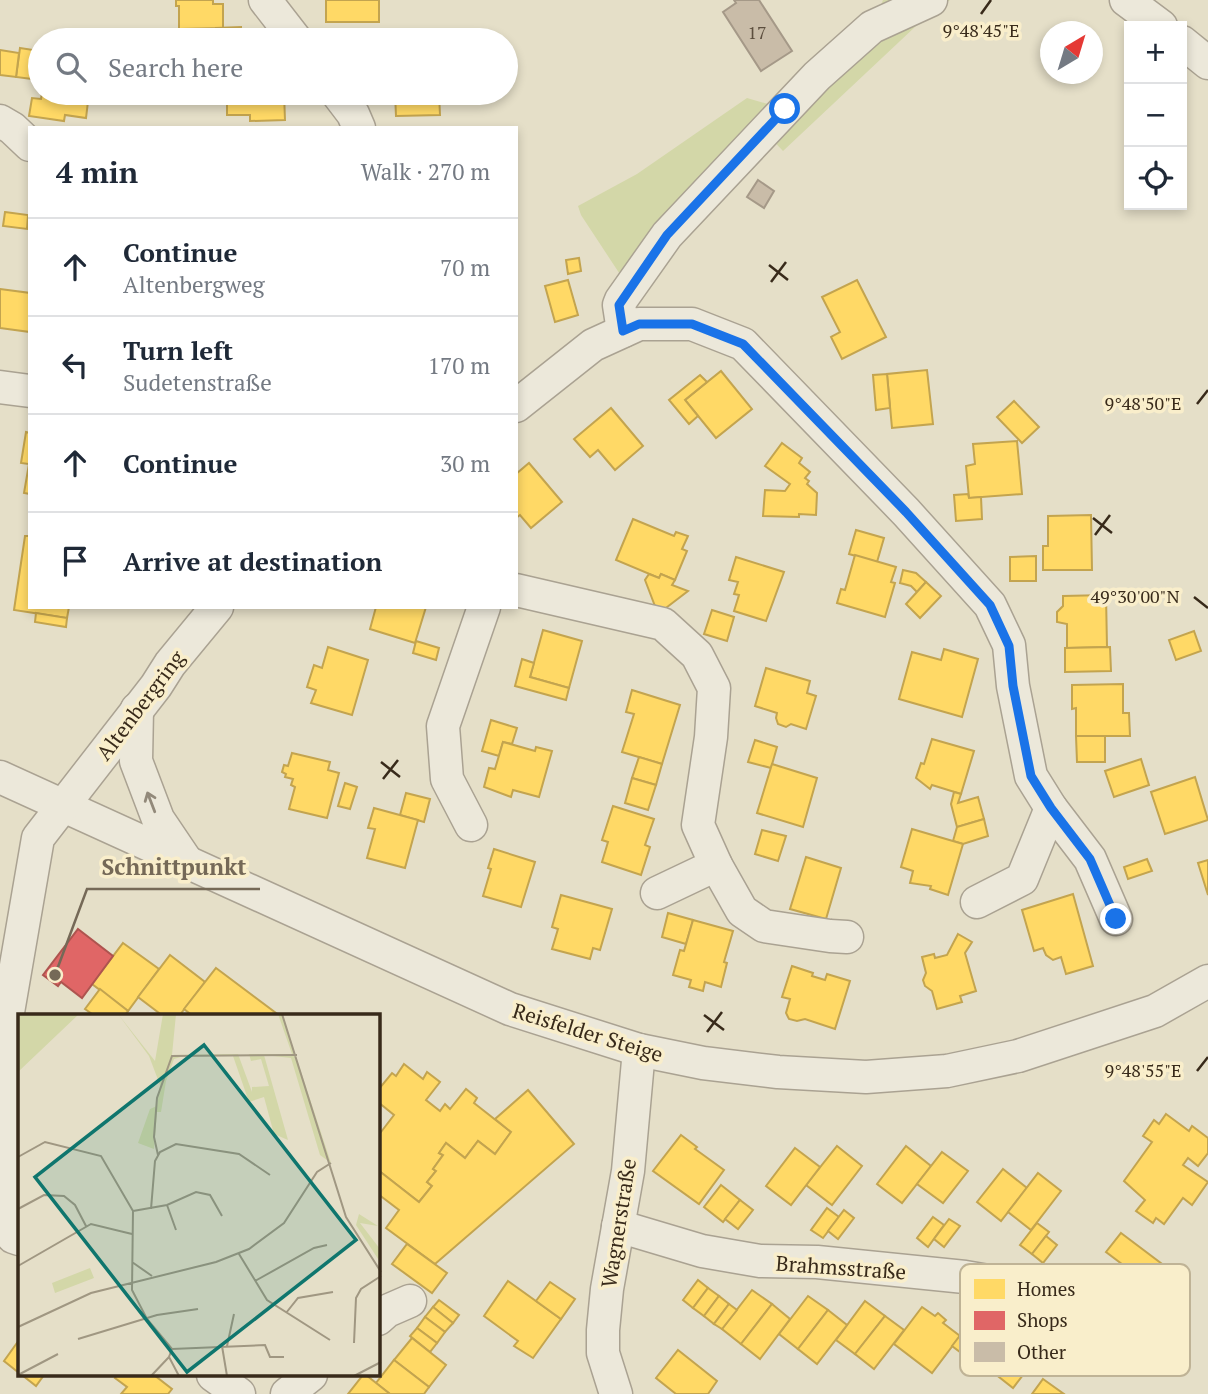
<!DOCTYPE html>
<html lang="en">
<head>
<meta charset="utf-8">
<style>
  body { margin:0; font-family:"PT Serif",serif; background:#f6f6f7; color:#1f2937 }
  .controls { position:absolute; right:21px; top:21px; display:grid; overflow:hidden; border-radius:0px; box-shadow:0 4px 10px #0003 }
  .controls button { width:63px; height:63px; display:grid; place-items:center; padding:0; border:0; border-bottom:2px solid #e0e1e3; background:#fff; color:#1f2937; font:35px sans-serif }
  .compass { position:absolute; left:1040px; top:21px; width:63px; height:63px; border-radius:50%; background:#fff; box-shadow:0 4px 10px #0003; rotate:38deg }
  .stop { position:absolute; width:21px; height:21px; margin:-16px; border:5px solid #1a73e8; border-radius:50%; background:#fff }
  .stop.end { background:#1a73e8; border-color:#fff; box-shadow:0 2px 7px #0008 }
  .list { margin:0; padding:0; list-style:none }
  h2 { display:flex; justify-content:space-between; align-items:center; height:91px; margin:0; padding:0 28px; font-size:30px }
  h2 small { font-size:23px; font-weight:400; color:#747a83 }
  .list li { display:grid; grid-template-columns:46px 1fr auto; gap:21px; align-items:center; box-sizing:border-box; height:98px; padding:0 28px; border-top:2px solid #e0e1e3 }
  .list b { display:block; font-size:26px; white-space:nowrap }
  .list p { margin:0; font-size:23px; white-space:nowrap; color:#747a83 }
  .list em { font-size:23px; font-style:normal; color:#747a83 }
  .icon { flex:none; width:38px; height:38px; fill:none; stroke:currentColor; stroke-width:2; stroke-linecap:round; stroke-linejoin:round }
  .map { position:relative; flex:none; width:1208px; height:1394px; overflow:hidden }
  .search { position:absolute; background:#fff; box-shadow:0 4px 10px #0003; left:28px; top:28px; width:490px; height:77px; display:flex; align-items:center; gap:18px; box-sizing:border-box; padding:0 24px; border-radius:38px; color:#747a83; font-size:26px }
  .panel { position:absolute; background:#fff; box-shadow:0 4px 10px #0003; left:28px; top:126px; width:490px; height:483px; border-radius:0px }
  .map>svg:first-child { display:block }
  .green { fill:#d3d7a8 }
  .homes { fill:#ffd966; stroke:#c3a44f; stroke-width:2 }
  .shops { fill:#e06666; stroke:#ae544f; stroke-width:2 }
  .building { fill:#c9bca8; stroke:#a59988; stroke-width:2 }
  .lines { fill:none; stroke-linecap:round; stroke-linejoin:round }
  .minor-casing { stroke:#aaa292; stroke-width:35 }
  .minor { stroke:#ece8da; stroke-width:32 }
  .oneway { stroke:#92897a }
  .route { stroke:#1a73e8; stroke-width:9 }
  .ticks { fill:none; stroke:#382a1a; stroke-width:2.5 }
  .labels { text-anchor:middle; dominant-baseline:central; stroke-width:7; stroke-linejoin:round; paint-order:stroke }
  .number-label { font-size:18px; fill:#5c4e3e }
  .street-label { font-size:21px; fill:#382a1a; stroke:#f9eecb }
  .inset-road { fill:none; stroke:#a09782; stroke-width:2 }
  .view { fill:#0f766e; fill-opacity:0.15; stroke:#0f766e; stroke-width:3.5 }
  .inset-edge { fill:none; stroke:#382a1a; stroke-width:3.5 }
  .key { fill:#f9eecb; stroke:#bfb396; stroke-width:2 }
  .key-label { font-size:19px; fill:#382a1a }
  .ticks-label { font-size:18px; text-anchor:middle; fill:#382a1a; stroke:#f9eecb; stroke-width:7; stroke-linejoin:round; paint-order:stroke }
  .leader { fill:none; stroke:#756957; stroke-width:2.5 }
  .callout-dot { fill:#756957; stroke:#f9eecb; stroke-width:2.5 }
  .callout-label { font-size:23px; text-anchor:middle; font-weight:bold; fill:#756957; stroke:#f9eecb; stroke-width:7; stroke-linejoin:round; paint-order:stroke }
</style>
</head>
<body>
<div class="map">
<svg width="1208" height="1394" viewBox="0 0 1208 1394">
  <rect width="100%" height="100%" fill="#e5dfc8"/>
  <path class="green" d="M883 0H950L916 26 783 151 765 132 629 288 581 215 578 206 637 174 747 98 785 109 872 27Z"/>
  <g class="homes">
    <path d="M176 0H213V4H223V28L179 29V6H176Z"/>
    <rect x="326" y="0" width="53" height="22"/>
    <path d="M241 27V40H217L216 28Z"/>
    <path d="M20 48 40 51V80L16 77Z"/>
    <path d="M0 50 19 53 16 77 0 75Z"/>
    <path d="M42 93H89L86 118 65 115 64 121 29 116 32 98 41 99Z"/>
    <path d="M227 93H284L285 120 250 121V115H227Z"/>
    <path d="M395 93H439L440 115 396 116Z"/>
    <path d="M5 212 28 215 27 229 3 226Z"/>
    <path d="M579 258 581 271 568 274 566 260Z"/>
    <path d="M568 280 578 315 555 322 545 286Z"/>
    <path d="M857 280 886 337 842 359 831 337 840 332 822 297Z"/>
    <path d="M0 289 30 293V332L0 328Z"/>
    <path d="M927 370 933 424 892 428 887 374Z"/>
    <path d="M721 371 752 409 716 438 685 400Z"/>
    <path d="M887 374 890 408 876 410 873 375Z"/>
    <path d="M700 375 707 382 685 400 698 416 689 424 669 400Z"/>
    <path d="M1014 401 1039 427 1022 443 997 417Z"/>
    <path d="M611 408 643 446 615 470 598 450 590 457 574 439Z"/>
    <path d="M26 432 30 433V494L24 493 29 464 21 463Z"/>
    <path d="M1017 441 1022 494 969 498 966 466 975 464 973 444Z"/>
    <path d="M782 443 802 458 799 463 810 472 805 478 809 481 807 484 817 493 816 515 799 514V517L763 516 765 490 785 491 790 484 765 466Z"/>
    <path d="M529 463 562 502 531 528 520 515 516 518V474Z"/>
    <path d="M968 494 969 498 981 497 982 519 956 521 954 495Z"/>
    <path d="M1091 515 1092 570H1043V546H1048V516Z"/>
    <path d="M633 519 674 536 676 532 688 536 682 549 687 551 675 580 661 574 659 578 616 560Z"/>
    <path d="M856 530 884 538 877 562 849 554Z"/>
    <path d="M25 536H30V607H69L67 618 14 610Z"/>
    <path d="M855 555 896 567 891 582 895 583 885 617 837 603 841 589 845 590Z"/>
    <path d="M1036 556V581H1010V557Z"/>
    <path d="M736 557 784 572 766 621 734 611 739 595 734 594 738 582 729 580Z"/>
    <path d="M903 570 916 573 926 582 917 592 911 586 900 583Z"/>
    <path d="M649 574 659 578 661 574 675 580 672 585 688 591 658 614 645 580Z"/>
    <path d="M926 582 941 596 920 618 906 604Z"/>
    <path d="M1106 595 1107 647 1067 648V624L1057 622V612L1063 606V596Z"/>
    <path d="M376 607H426L415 643 370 629Z"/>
    <path d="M712 610 734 617 727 641 704 634Z"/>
    <path d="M36 613 67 618 66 627 35 622Z"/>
    <path d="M543 630 582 641 569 688 530 677Z"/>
    <path d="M1194 631 1201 651 1176 660 1169 640Z"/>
    <path d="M416 641 439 648 436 660 413 653Z"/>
    <path d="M328 647 368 660 352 715 311 703 316 690 307 687 314 665 322 668Z"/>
    <path d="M1110 647 1111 671 1065 672V648Z"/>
    <path d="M944 649 978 659 962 717 899 699 912 652 941 660Z"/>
    <path d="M522 659 534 663 530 677 569 688 566 700 515 686Z"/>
    <path d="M766 668 810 681 807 693 816 696 806 729 791 724 786 727 778 724 776 718 777 713 755 706Z"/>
    <path d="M1123 684V713H1129L1130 736H1076V708L1072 709V685Z"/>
    <path d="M632 690 680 705 662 764 622 752 634 714 626 712Z"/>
    <path d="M491 720 517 728 512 744 503 742 499 756 482 751Z"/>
    <path d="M1076 736H1105V762H1077Z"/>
    <path d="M932 739 974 751 961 794 932 785 930 789 916 778 921 763 924 764Z"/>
    <path d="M755 740 777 747 771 768 748 762Z"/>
    <path d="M503 742 535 751 536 747 552 751 539 797 513 790 511 797 484 787 489 768 495 769Z"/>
    <path d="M292 753 330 762 328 770 339 773 327 818 289 809 295 787 291 785 293 779 285 777 286 774 282 772 284 765 288 766Z"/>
    <path d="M639 757 662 764 656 785 632 778Z"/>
    <path d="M1141 759 1149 785 1114 797 1105 771Z"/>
    <path d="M772 764 817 778 803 827 757 813Z"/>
    <path d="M1195 777 1208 820 1165 834 1151 792Z"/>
    <path d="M632 778 656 785 648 810 625 803Z"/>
    <path d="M345 783 357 787 350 809 338 806Z"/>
    <path d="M954 792 961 794 958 803 978 797 984 819 957 827 951 804Z"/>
    <path d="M406 793 430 799 424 822 400 815Z"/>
    <path d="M613 806 654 819 645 845 650 847 641 875 602 862 608 842 602 840Z"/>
    <path d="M374 808 418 820 405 868 367 858 375 829 368 828Z"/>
    <path d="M984 819 988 836 963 844 953 841 957 827Z"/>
    <path d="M912 829 963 844 948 895 930 889 931 886 910 883 913 871 901 867Z"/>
    <path d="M762 830 786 836 778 861 755 854Z"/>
    <path d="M494 849 535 862 521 907 483 896 491 869 488 868Z"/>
    <path d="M806 857 841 868 826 919 790 909Z"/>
    <path d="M1147 859 1152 871 1128 879 1124 867Z"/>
    <path d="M1208 860V895L1198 863Z"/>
    <path d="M1073 894 1093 966 1066 974 1061 957 1053 960 1046 955 1043 948 1034 951 1022 910Z"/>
    <path d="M561 895 612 909 600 950 593 948 590 959 552 949 558 929 552 927Z"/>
    <path d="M668 913 693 920 686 944 662 937Z"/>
    <path d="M693 920 733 931 724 962 727 963 721 987 705 982 703 991 689 987 691 980 673 975 680 950 684 951Z"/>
    <path d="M958 934 972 942 965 953 976 991 960 996 962 1002 937 1009 932 991 925 986 923 980 926 973 922 957 934 954 935 958 947 955Z"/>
    <path d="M123 943 159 969 128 1011 92 984Z"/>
    <path d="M170 955 205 982 179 1016H163L138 997Z"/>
    <path d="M792 966 813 973 812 976 825 980 827 974 850 981 835 1029 805 1019 797 1021 789 1019 786 1013 790 999 782 997Z"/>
    <path d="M216 968 280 1016H193L184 1009Z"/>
    <path d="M100 989 128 1011 124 1016H95L85 1009Z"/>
    <path d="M404 1064 423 1079 427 1072 440 1082 426 1100 440 1111 445 1104 450 1109 466 1089 477 1098 474 1103 511 1132 495 1154 478 1141 465 1158 446 1143 439 1153 443 1155 433 1169 436 1171 427 1182 432 1186 419 1202 378 1170V1130L381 1132 394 1115 378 1102V1090L392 1073 396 1076Z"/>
    <path d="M528 1090 574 1144 435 1264 386 1228 399 1210 378 1194V1170L419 1202 432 1186 427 1182 436 1171 433 1169 443 1155 439 1153 446 1143 465 1158 478 1141 495 1154 511 1132 495 1119Z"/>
    <path d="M1166 1114 1189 1131 1192 1126 1208 1138V1153L1198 1166 1188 1158 1183 1165 1208 1182 1192 1205 1183 1198 1164 1224 1156 1218 1153 1223 1136 1211 1145 1200 1124 1181 1152 1142 1143 1136 1154 1120 1159 1124Z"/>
    <path d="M681 1135 697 1147 695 1149 724 1170 699 1204 653 1171Z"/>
    <path d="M837 1146 862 1166 832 1205 806 1185Z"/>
    <path d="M906 1146 931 1166 902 1203 877 1184Z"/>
    <path d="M795 1148 820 1167 791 1205 766 1186Z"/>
    <path d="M942 1152 968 1171 943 1203 917 1184Z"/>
    <path d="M1003 1169 1027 1188 1001 1221 977 1202Z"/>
    <path d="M1038 1173 1061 1191 1031 1230 1008 1212Z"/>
    <path d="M721 1185 740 1200 723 1222 704 1207Z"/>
    <path d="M740 1200 753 1210 738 1229 725 1219Z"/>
    <path d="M827 1208 839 1217 823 1238 811 1230Z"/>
    <path d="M844 1210 854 1218 838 1239 828 1231Z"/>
    <path d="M933 1217 944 1225 928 1247 917 1238Z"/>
    <path d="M949 1219 960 1226 944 1247 934 1239Z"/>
    <path d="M1037 1223 1049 1232 1032 1254 1020 1245Z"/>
    <path d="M1121 1233 1170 1270 1155 1289 1106 1252Z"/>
    <path d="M1046 1236 1057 1245 1043 1263 1032 1254Z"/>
    <path d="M407 1244 447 1273 432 1293 392 1264Z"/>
    <path d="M698 1280 708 1288 693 1308 683 1300Z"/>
    <path d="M508 1281 561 1319 533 1358 514 1346 518 1341 484 1316Z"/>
    <path d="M550 1282 575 1299 561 1319 536 1301Z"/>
    <path d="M708 1288 719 1296 704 1316 693 1308Z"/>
    <path d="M752 1290 772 1304 741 1344 722 1329Z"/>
    <path d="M719 1296 729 1304 714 1324 704 1316Z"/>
    <path d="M808 1296 828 1310 798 1349 779 1334Z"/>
    <path d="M439 1300 459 1315 453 1323 433 1307Z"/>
    <path d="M865 1301 885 1316 855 1354 836 1340Z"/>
    <path d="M729 1304 737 1310 722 1329 714 1324Z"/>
    <path d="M772 1304 790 1319 760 1359 741 1344Z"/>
    <path d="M433 1307 453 1323 445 1332 425 1317Z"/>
    <path d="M922 1307 935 1316 938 1313 946 1320 943 1323 960 1336 932 1373 894 1344Z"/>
    <path d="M828 1310 847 1325 817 1364 798 1349Z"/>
    <path d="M885 1316 904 1330 874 1369 855 1354Z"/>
    <path d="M425 1317 445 1332 437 1343 417 1328Z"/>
    <path d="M968 1325 988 1341 972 1361 952 1346Z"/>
    <path d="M417 1328 437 1343 430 1352 410 1336Z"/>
    <path d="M412 1338 446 1365 429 1387 394 1360Z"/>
    <path d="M19 1340V1373L4 1361Z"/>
    <path d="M1013 1347 1033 1362 1013 1388 994 1373Z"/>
    <path d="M678 1350 717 1381 708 1394H676L656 1378Z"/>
    <path d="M394 1360 429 1387 424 1394H390L376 1383Z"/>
    <path d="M22 1375H44L36 1386Z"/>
    <path d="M117 1375H154L172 1389 168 1394H121L127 1387 115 1378Z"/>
    <path d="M363 1375H366L390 1394H348Z"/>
    <path d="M1043 1379 1064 1394H1032Z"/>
  </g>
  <path class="shops" d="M78 929 113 956 82 998 61 982 58 986 43 975Z"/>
  <g class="building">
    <path d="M734 0H759L792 51 761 71 723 12 736 3Z"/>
    <path d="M758 180 774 191 764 208 747 197Z"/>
  </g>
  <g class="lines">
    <g class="minor-casing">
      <g id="minor">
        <path d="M265 0 296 40"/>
        <path d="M1126 0 1161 26"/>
        <path d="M1182 42 1208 63"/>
        <path d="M337 93 353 114 359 128"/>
        <path d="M0 121 12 128 30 145"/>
        <path d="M623 331 619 305 621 300 667 235 817 76 872 27 931 0"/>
        <path d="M0 387 30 391"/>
        <path d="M516 406 593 345 639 324H692L743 344 906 512 990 605 1009 645 1013 686 1031 776 1051 808 1090 859 1116 919"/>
        <path d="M516 590 663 624 697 655 714 688 711 737 698 825 716 865 742 911 764 926 830 936 847 937"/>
        <path d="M137 709 136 761 158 819 185 859"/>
        <path d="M0 777 510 1009 639 1050 703 1063 778 1072 866 1077 947 1071 1018 1056 1155 1011 1208 981"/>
        <path d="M471 825 447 779 443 726 484 607"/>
        <path d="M657 893 716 865"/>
        <path d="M977 902 1022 879 1051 808"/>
        <path d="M618 1226 702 1251 760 1261 817 1262 965 1277 994 1282 1030 1293 1059 1316"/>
        <path d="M19 1239 13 1237 7 1118V1018L38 838 156 686 170 664 217 607"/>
        <path d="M378 1319 387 1311 410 1301"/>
        <path d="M213 1375 239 1394"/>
        <path d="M287 1394 311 1375"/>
        <path d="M616 1394 603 1353V1330L607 1289 628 1171 639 1050"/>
      </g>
    </g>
    <use href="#minor" class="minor"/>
  </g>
  <defs><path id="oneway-shaft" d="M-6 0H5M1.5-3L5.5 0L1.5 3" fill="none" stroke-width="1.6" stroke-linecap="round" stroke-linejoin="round" transform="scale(1.75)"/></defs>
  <use class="oneway" href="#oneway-shaft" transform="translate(151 802) rotate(-111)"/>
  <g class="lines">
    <path class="route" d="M785 109 667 235 619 305 623 331 639 324H692L743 344 906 512 990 605 1009 646 1013 686 1031 776 1051 808 1090 859 1116 919"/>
  </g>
  <path class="ticks" d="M981 14 991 0M769 265 788 280M771 282 786 262M1197 404 1208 390M1093 518 1112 533M1095 535 1110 515M1194 597 1208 608M381 762 400 777M383 779 398 760M704 1015 724 1030M707 1032 722 1012M1197 1071 1208 1057"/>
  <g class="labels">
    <g class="number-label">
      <text x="757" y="32">17</text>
    </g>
    <g class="street-label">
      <text transform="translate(140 705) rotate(-53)">Altenbergring</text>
      <text transform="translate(588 1032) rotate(17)">Reisfelder Steige</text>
      <text transform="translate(618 1223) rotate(-81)">Wagnerstraße</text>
      <text transform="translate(841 1267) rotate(4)">Brahmsstraße</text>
    </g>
  </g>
  <g transform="translate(18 1014)">
    <rect width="362" height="362" fill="#e5dfc8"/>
    <path d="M0 0H61L0 58ZM100 0 137 47 145 0H158L154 41 220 40 234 78V73L251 72 243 45 233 47 231 40H274L260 0H264L313 149 302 141 273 44 246 41 270 126 256 120 246 83 231 88 215 42H166L156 45 148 67 143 98H139L136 135 120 129 132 95 139 92 142 71 131 42ZM341 200 360 212 342 209 362 235V248L338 211ZM72 254 76 264 37 279 34 269Z" fill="#d3d7a8"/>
    <path class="inset-road" d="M264 0 328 203 363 258M140 141 136 123 139 84 154 42 279 41M0 143 27 128 83 142 115 197 114 276 129 305 154 335 247 331 252 343H266M149 191 158 216M0 195 26 181 46 182 57 191 68 212M133 195 137 147 142 138 158 130 221 140 252 161M115 197 149 191 178 178 192 181 204 202M221 240 249 286 312 326M114 248 134 262M0 252 73 210 114 220M237 267 296 234 309 231M268 299 280 284 315 278M0 313 73 279 198 248 231 235 266 209 299 158 313 149M60 325 139 301 180 295M336 329 338 284 343 275 363 262M204 332 209 362M209 332 216 300M154 335 151 343 161 362M0 361 40 340M133 362 151 343M336 362 363 348"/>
    <path class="view" d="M186 31 338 226 169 358 17 163Z"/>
    <rect width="362" height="362" class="inset-edge"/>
  </g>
  <rect x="960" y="1264" width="230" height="112" rx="10" class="key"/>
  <rect x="974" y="1279" width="31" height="20" fill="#ffd966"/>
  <rect x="974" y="1311" width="31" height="19" fill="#e06666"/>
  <rect x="974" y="1342" width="31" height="20" fill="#c9bca8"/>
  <g class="key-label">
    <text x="1017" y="1296">Homes</text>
    <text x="1017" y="1327">Shops</text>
    <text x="1017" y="1359">Other</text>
  </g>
  <g class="ticks-label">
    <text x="981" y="37">9°48'45"E</text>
    <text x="1143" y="410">9°48'50"E</text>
    <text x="1135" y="603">49°30'00"N</text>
    <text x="1143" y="1077">9°48'55"E</text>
  </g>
  <path class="leader" d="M55 975L87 889H260"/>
  <circle class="callout-dot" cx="55" cy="975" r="7"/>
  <g class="callout-label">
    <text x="174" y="875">Schnittpunkt</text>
  </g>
</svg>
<div class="controls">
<button>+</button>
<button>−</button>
<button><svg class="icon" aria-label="locate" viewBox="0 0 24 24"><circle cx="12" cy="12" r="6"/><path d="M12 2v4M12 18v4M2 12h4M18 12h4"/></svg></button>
</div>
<svg class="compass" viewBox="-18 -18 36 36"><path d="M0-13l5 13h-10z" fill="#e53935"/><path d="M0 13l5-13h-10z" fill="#747a83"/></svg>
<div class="stop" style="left:785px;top:109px"></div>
<div class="stop end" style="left:1116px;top:919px"></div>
<div class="search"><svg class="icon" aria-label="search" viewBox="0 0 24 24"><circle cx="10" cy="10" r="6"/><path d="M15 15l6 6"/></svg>Search here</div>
<section class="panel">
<h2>4 min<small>Walk · 270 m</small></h2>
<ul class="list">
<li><svg class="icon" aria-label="ahead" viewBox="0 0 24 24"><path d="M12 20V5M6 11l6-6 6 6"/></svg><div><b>Continue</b><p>Altenbergweg</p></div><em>70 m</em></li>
<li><svg class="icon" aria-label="left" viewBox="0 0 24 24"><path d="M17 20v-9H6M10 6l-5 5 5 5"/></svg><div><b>Turn left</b><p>Sudetenstraße</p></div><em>170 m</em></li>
<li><svg class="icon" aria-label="ahead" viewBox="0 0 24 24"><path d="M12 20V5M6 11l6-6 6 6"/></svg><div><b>Continue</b></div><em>30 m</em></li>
<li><svg class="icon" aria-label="arrive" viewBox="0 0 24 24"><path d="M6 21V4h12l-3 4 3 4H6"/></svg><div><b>Arrive at destination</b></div></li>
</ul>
</section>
</div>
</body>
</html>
